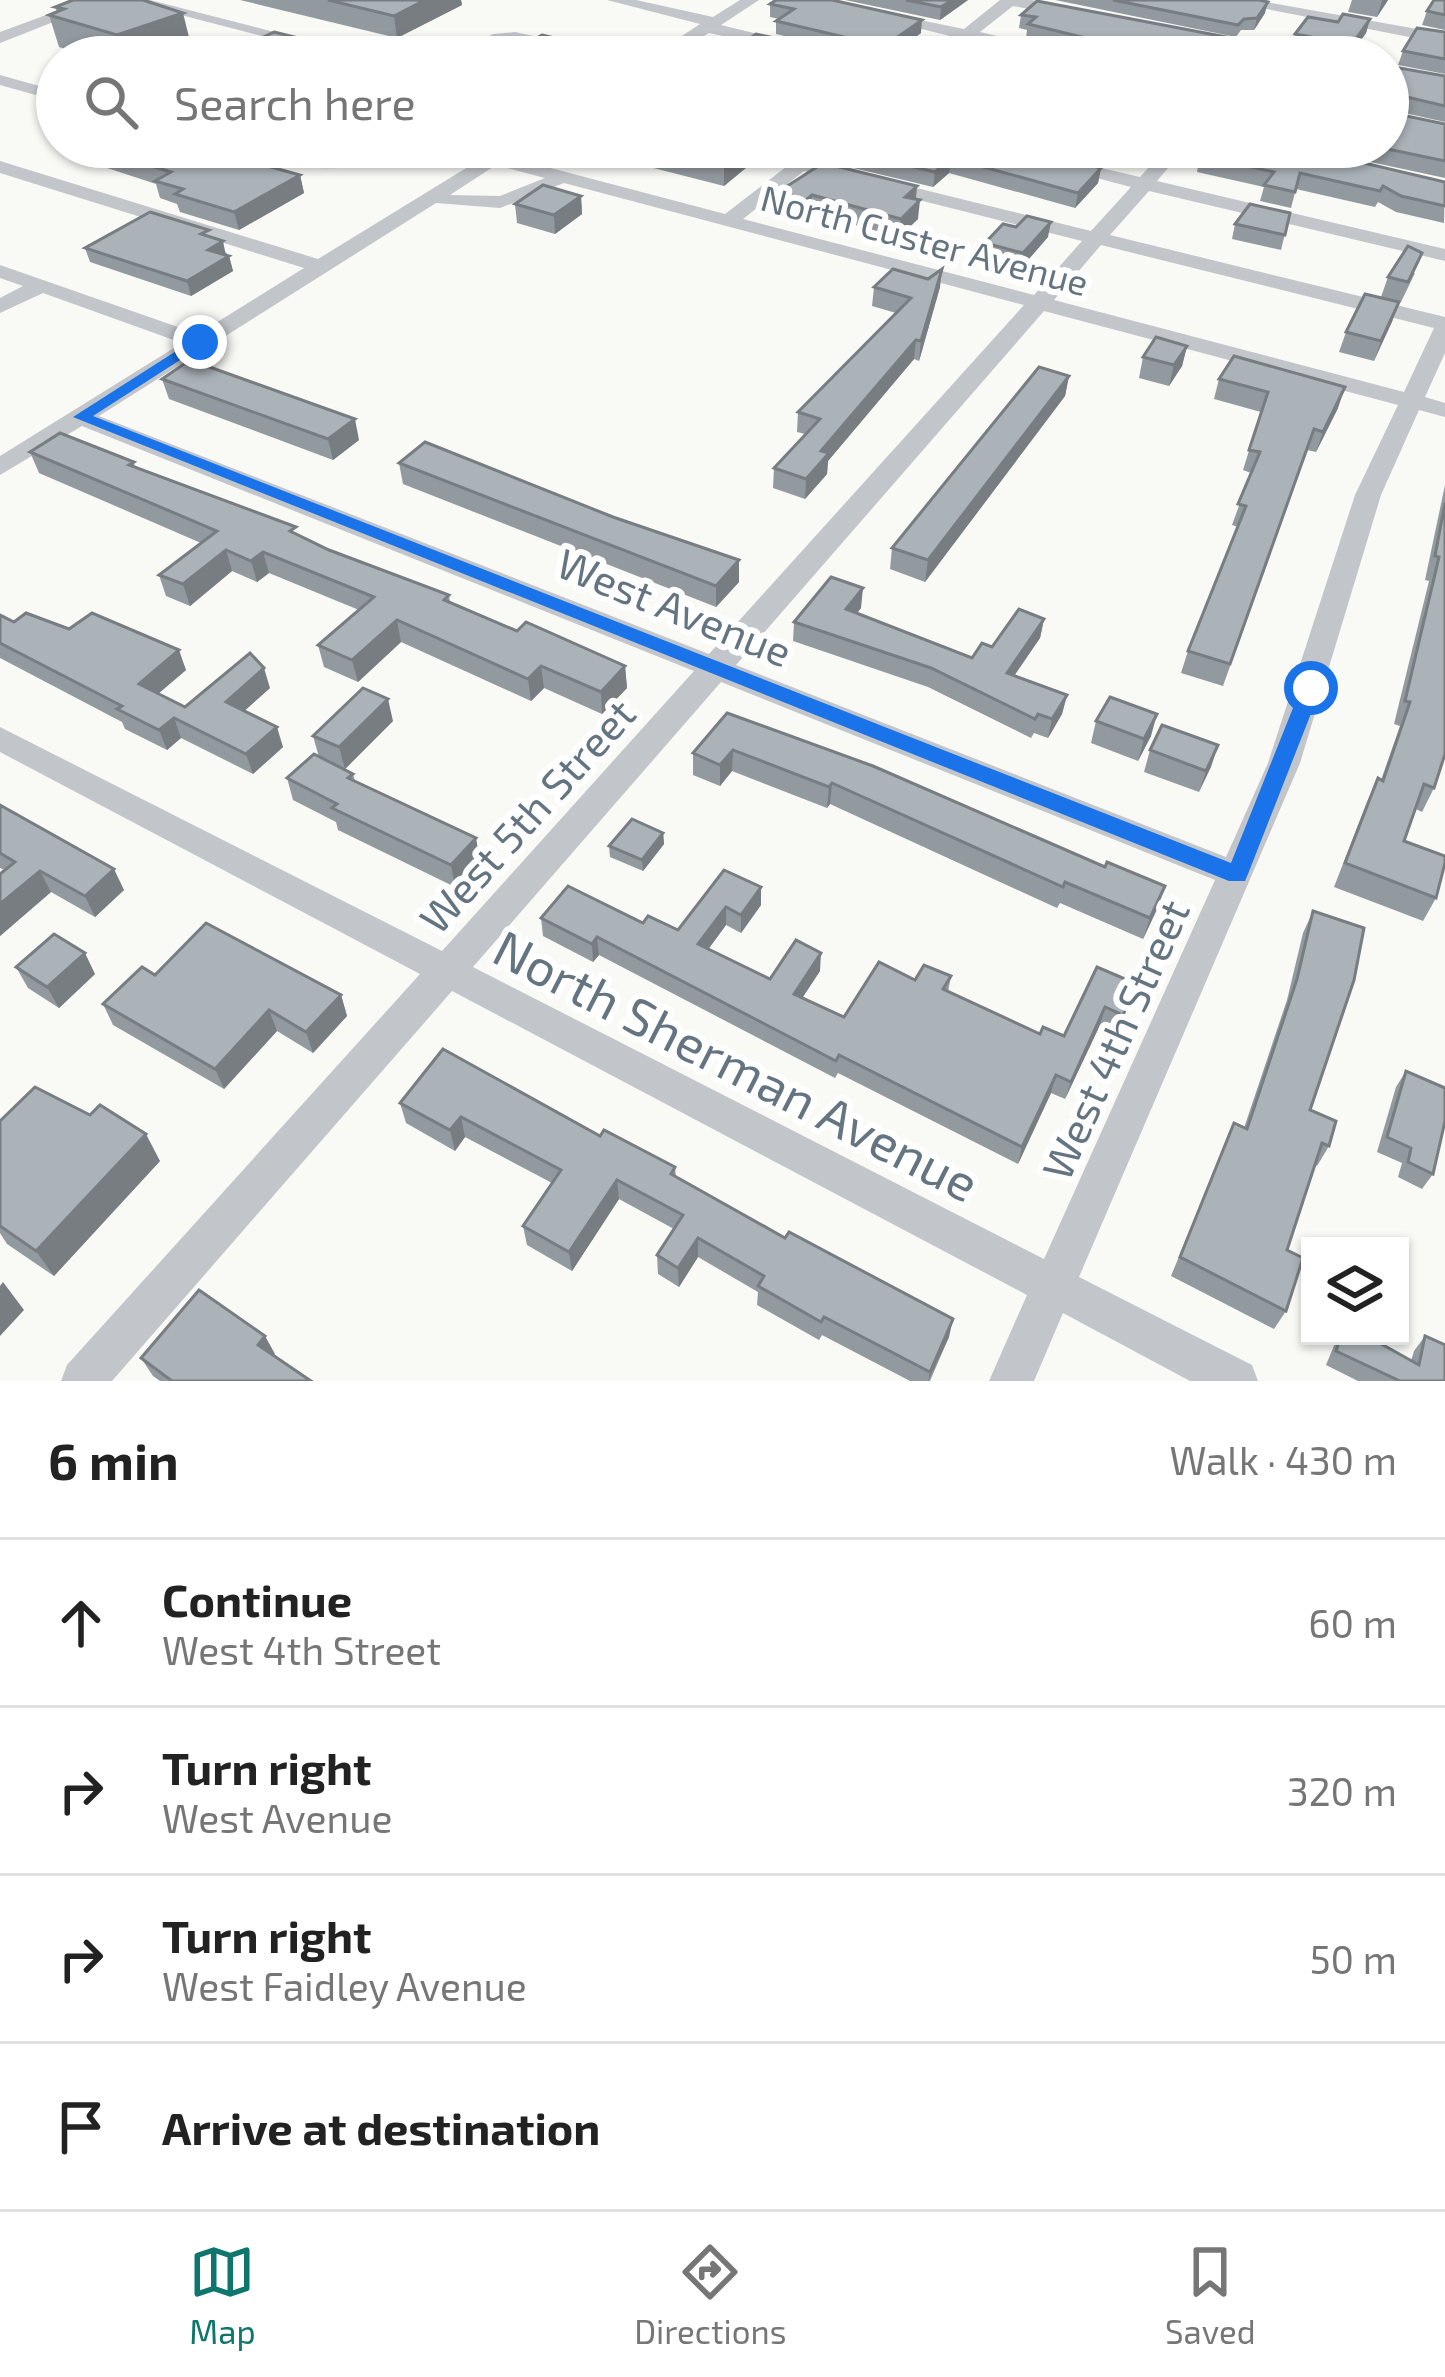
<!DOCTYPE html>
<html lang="en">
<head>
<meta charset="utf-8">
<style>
  body { margin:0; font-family:"Exo 2",sans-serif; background:#f6f6f6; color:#222 }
  .controls { position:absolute; right:36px; bottom:36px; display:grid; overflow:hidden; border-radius:0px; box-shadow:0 3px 9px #0004 }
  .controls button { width:108px; height:108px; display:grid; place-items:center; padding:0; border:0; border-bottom:3px solid #e0e0e0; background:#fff; color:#222; font:60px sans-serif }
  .stop { position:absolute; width:36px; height:36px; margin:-27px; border:9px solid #1a73e8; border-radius:50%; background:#fff }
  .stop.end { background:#1a73e8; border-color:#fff; box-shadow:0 3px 12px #0008 }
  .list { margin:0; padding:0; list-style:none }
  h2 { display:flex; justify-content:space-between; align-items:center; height:156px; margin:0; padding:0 48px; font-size:51px }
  h2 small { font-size:39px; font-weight:400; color:#767676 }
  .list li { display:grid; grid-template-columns:78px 1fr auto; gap:36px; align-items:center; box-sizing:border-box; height:168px; padding:0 48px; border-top:3px solid #e0e0e0 }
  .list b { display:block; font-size:45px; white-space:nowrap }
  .list p { margin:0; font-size:39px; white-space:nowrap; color:#767676 }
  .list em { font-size:39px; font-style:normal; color:#767676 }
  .icon { flex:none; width:66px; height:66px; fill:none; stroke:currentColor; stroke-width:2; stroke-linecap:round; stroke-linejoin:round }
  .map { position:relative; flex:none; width:1445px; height:1381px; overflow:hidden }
  .search { position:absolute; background:#fff; box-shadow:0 3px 9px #0004; left:36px; right:36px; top:36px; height:132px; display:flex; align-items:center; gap:30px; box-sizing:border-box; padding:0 42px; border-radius:66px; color:#767676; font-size:45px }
  .sheet { height:828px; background:#fff }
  nav { display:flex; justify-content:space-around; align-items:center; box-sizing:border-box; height:168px; border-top:3px solid #e0e0e0; background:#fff; font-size:33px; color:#767676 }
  nav a { display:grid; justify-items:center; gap:6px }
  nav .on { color:#0f766e }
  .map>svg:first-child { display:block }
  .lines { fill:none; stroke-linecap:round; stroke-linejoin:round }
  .minor { fill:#c2c6ca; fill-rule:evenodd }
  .wall { fill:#939a9f }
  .shaded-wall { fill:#787d82 }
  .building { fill:#abb3b9; stroke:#787d82; stroke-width:3 }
  .route { fill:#1a73e8 }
  .labels { text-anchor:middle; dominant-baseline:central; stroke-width:12; stroke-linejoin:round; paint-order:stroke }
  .far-street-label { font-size:36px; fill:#647581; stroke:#fff }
  .street-label { font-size:42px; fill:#647581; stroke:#fff }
  .near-street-label { font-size:51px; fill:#647581; stroke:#fff }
</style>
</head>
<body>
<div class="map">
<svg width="1445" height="1381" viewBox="0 0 1445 1381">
  <rect width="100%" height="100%" fill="#f9f9f6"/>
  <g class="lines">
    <g class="minor">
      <path d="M87 0H109L0 43V32Z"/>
      <path d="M123 0H150L371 57H343Z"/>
      <path d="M607 0H636L713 17 740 0H759L721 25 851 57H820L709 33 670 57H650L700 24Z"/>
      <path d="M1000 0H1032L1082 13 1074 18 1013 6 980 32 1087 57H1054L970 40 948 57H930L954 37 877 18 885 13 964 29Z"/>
      <path d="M1221 0H1255L1445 34V44Z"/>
      <path d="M1186 29 1304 52 1312 57H1278L1180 37V31Z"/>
      <path d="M515 32 607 52 615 57C579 57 547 44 511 42 490 40 471 57 448 57L493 34Z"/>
      <path d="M0 75 57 91V101L0 85Z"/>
      <path d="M233 147 348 157 445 149 490 153 503 147 512 153 509 157 725 214 786 167 719 147H751L797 158 811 147H832L815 163 1091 231 1131 187 978 147H1011L1140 177 1167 147H1186L1157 181 1445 249V261L1149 191 1110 235 1445 317V353L1425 397 1445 403V417L1419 410 1381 495 1300 763 1079 1277 1252 1365 1258 1381H1190L1063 1313 1034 1381H989L1027 1295 452 991 112 1381H61L67 1365 420 974 0 752V727L442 951 694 671 82 426 0 475V456L182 343 43 293 0 313V298L23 286 0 278V265L198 334 304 268 0 173V161L318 259 476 162C408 156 290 188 233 147ZM496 165 545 178 500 196 450 195ZM804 171 1082 241 1034 295 743 219ZM564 183 1024 305 709 654 99 416 436 203 500 208ZM1101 245 1434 328 1404 392 1054 300ZM1044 311 1398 405 1355 495 1268 763 1226 857 736 665ZM721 682 1215 880 1044 1259 473 967Z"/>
    </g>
  </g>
  <g class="wall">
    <path d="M240 0H461L462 5 397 38Z"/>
    <path d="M845 0H968L940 20Z"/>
    <path d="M1055 0H1259L1265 13 1254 30H1241L1236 37Z"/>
    <path d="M1352 0H1388L1377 17 1348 12Z"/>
    <path d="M1445 0V30L1422 25 1427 11Z"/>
    <path d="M770 4 921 33 888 57H727V54L829 47 776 34V21L779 19 770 17Z"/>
    <path d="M55 7 191 45 157 57H90L59 47 49 15 57 12Z"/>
    <path d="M1021 15 1226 37 1223 51 1216 57H990L1065 47 1026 38 1027 30 1019 28Z"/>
    <path d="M1370 19 1366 33 1349 57 1292 47 1295 34 1338 22Z"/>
    <path d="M1445 32V74L1398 65 1403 51Z"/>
    <path d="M575 43 576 57H514L513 51Z"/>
    <path d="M1388 66 1445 76V122L1391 110 1392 113 1445 124V178L1301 147H1388Z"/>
    <path d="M89 147 300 175 304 193 239 230 180 212 177 204 160 198 156 184 95 164Z"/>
    <path d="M567 147H754L753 162 724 186 630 162 624 166Z"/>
    <path d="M1031 147H1132L1114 166Z"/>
    <path d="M842 150 1101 168 1098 183 1075 208 949 173 933 187 841 165Z"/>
    <path d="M1200 156 1445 182 1444 223 1396 212 1378 202 1375 207 1296 189 1291 208 1260 201 1264 187 1197 172Z"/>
    <path d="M917 186 916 199 918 219 899 237 811 213 805 218 777 210 778 192Z"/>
    <path d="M581 196 582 214 555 234 517 223 515 204Z"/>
    <path d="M1290 213 1281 250 1232 239 1235 224Z"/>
    <path d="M211 237 229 256 233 271 191 296 90 262 85 248Z"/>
    <path d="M1048 237 1021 268 983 259 985 243Z"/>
    <path d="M1415 273 1401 302 1381 297 1388 277Z"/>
    <path d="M874 287H940L919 361 914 359 828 461 827 474 805 499 773 488 774 468 805 434 797 432 798 412 896 313 872 306Z"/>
    <path d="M1399 302 1374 361 1339 352 1346 332Z"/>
    <path d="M1187 346 1182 366 1169 386 1139 378 1143 357Z"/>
    <path d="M1069 376 1065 396 925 582 890 569 892 548Z"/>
    <path d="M162 379 359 440 333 460 169 399Z"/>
    <path d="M1219 379 1338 408 1316 452 1307 450 1223 686 1181 673 1188 651 1238 527 1232 525 1251 473 1243 470 1261 412 1214 399Z"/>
    <path d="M30 452 134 462 135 467 298 535 329 550 449 595 450 602 517 631 625 666 627 688 602 714 544 688 531 701 401 642 358 682 324 667 318 645 359 610 269 573 257 582 232 571 190 606 166 596 159 575 201 543 39 473Z"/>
    <path d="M399 463 613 517 739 560V582L716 607 403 484Z"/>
    <path d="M1445 485V754L1434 788 1422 812 1416 809 1404 841 1436 898 1423 921 1334 887 1367 802 1378 778 1381 780 1400 726 1394 724 1429 581 1425 580Z"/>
    <path d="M861 608 857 613 972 658 1044 619 1040 638 1014 676 1067 695 1062 714 1048 738 1034 733 1031 738 928 687 793 641 794 622Z"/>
    <path d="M0 615 14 622 186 670 158 694 185 707 270 688 244 711 283 747 253 774 181 738 167 750 125 729 122 722 0 658Z"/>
    <path d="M727 713 1158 907 1143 939 1060 903 1057 908 830 804 827 808 732 771 720 786 693 775V753Z"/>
    <path d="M393 721 345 769 353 774 355 781 480 860 455 887 338 830 336 822 293 800 287 778 319 757 313 736Z"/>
    <path d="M1096 721 1151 736 1138 761 1091 743Z"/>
    <path d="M1218 745 1199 792 1144 772 1150 750Z"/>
    <path d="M0 805 124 890 95 917 51 892 0 936V874L5 870 0 868Z"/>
    <path d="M663 833 664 844 643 871 610 857 609 846Z"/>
    <path d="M724 870 761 905 741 933 726 925 708 949 770 979 820 971 802 998 844 1017 915 980 951 976 948 992 1040 1034 1064 1036 1137 984 1117 1033 1100 1025 1065 1099 1051 1093 1018 1164 838 1073 835 1078 599 955 593 962 543 936 541 918 643 923 678 930Z"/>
    <path d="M1313 911 1310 1110 1329 1146 1317 1166 1315 1165 1287 1250 1286 1311 1274 1329 1171 1276 1234 1123 1244 1128 1287 1000 1303 933Z"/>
    <path d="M16 967 95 974 59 1008 28 988Z"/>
    <path d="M155 975 341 995 347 1016 313 1053 277 1031 224 1089 113 1025 103 1004Z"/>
    <path d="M1406 1071 1433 1174 1422 1189 1398 1177 1402 1163 1377 1152 1396 1087Z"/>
    <path d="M400 1103 600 1136 675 1167 676 1177 949 1337 930 1381H910L822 1335 819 1340 757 1305 758 1292 698 1257 679 1287 658 1274 657 1255 674 1229 619 1199 572 1271 527 1245 523 1226 552 1183 465 1137 455 1151 406 1123Z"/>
    <path d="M0 1121 160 1161 54 1276 7 1244 0 1233Z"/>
    <path d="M265 1336 274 1355 311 1381H160L153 1376 141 1358Z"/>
    <path d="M1338 1336H1367L1411 1361 1414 1351 1425 1336 1445 1381H1358L1326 1365Z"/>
  </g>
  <g class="shaded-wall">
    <path d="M425 0H461L462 5 397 38 394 16Z"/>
    <path d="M952 0H968L940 20 941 7Z"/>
    <path d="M1383 0H1388L1377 17 1382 1Z"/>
    <path d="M1268 2 1265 13 1254 30 1257 18Z"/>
    <path d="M183 13 191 45 157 57H123L117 35Z"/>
    <path d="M1370 19 1366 33 1349 57H1343Z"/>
    <path d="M922 20 921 33 888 57H882V48Z"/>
    <path d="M1226 37 1223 51 1216 57H1208L1209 52Z"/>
    <path d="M575 43 576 57H550Z"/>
    <path d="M873 46 872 57H858Z"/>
    <path d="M623 147H629L630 162 624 166Z"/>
    <path d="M744 147H753V162L724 186V163Z"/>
    <path d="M1121 147H1132L1114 166 1117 151Z"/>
    <path d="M951 158 949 173 933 187 935 172Z"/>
    <path d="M1101 168 1098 183 1075 208 1078 193Z"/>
    <path d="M300 175 304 193 239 230 234 212Z"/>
    <path d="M917 186 915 204 905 197Z"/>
    <path d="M812 195 811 213 805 218 806 200Z"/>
    <path d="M581 196 582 214 555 234 554 215Z"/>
    <path d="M920 200 918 219 899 237 901 219Z"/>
    <path d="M1051 222 1048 237 1021 268 1023 253Z"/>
    <path d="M223 241 226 256 208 250Z"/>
    <path d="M229 256 233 271 191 296 187 281Z"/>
    <path d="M942 269 940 287 919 361 921 341Z"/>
    <path d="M1399 302 1392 322 1374 361 1381 341Z"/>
    <path d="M916 340 914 359 828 461 827 474 805 499 806 479 821 451Z"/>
    <path d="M1187 346 1182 366 1169 386 1174 365Z"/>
    <path d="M1069 376 1065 396 925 582 928 560Z"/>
    <path d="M1345 387 1338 408 1316 452 1323 432Z"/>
    <path d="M355 419 359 440 333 460 328 439Z"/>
    <path d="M226 550 232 571 190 606 183 584Z"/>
    <path d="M263 552 269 573 257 582 251 561Z"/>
    <path d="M739 560V582L716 607V586Z"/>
    <path d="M863 588 861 608 845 629 846 609Z"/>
    <path d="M1044 619 1040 638 1003 692 1007 673Z"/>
    <path d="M397 620 401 642 358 682 352 660Z"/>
    <path d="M179 650 186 670 146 704 139 684Z"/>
    <path d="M541 666 544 688 531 701 528 679Z"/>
    <path d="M625 666 627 688 602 714 601 692Z"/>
    <path d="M264 668 270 688 232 722 226 702Z"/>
    <path d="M1067 695 1062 714 1048 738 1052 719Z"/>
    <path d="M388 699 393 721 345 769 339 747Z"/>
    <path d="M1157 714 1151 736 1138 761 1144 739Z"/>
    <path d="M174 718 181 738 167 750 159 730Z"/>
    <path d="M277 727 283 747 253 774 246 754Z"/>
    <path d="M1218 745 1211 767 1199 792 1206 771Z"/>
    <path d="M733 750 732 771 720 786V765Z"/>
    <path d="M832 783 830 804 827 808 829 787Z"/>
    <path d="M663 833 664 844 643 871 642 860Z"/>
    <path d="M476 838 480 860 455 887 451 865Z"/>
    <path d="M114 869 124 890 95 917 85 896Z"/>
    <path d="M40 871 51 892 0 936V904Z"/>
    <path d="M1165 886 1158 907 1143 939 1150 918Z"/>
    <path d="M761 887V905L741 933V915Z"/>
    <path d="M726 907V925L699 962 698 944Z"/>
    <path d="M597 937 599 955 593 962 592 944Z"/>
    <path d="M85 953 95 974 59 1008 47 987Z"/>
    <path d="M821 953 820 971 793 1012 794 994Z"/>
    <path d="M341 995 347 1016 313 1053 306 1032Z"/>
    <path d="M1105 1007 1100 1025 1065 1099 1071 1082Z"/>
    <path d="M269 1010 277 1031 224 1089 215 1069Z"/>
    <path d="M1056 1075 1051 1093 1018 1164 1022 1147Z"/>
    <path d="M461 1117 465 1137 455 1151 450 1130Z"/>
    <path d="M146 1134 160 1161 54 1276 36 1251Z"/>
    <path d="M617 1180 619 1199 572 1271 569 1252Z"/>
    <path d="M698 1238V1257L679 1287 678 1268Z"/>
    <path d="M3 1282 24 1310 0 1336V1286Z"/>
    <path d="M953 1319 949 1337 928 1381 930 1372Z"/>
    <path d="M265 1336 275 1354 268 1363 258 1345Z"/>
  </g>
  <g class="building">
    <path d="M73 0H143L183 13 117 35 49 15 64 9 55 7Z"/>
    <path d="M328 0H425L394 16Z"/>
    <path d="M776 0H832L922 20 882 48 873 46 858 57H741L727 54 756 34 820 48 856 44 853 39 776 21 794 9 770 4Z"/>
    <path d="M906 0H952L941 7Z"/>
    <path d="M1113 0H1259L1268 2 1257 18 1244 19 1238 25Z"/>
    <path d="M1434 0H1445V15L1427 11Z"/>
    <path d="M1037 1 1226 37 1209 52 1201 50 1196 57H990L1011 39 1057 47 1092 46 1090 39 1028 24 1036 17 1021 15Z"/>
    <path d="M1343 14 1370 19 1343 57H1277L1285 47 1319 46 1317 38 1295 34 1308 17 1338 22Z"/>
    <path d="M1417 28 1445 32V59L1403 51Z"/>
    <path d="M274 32 375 57H221Z"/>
    <path d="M542 35 575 43 550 57H538L513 51Z"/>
    <path d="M1388 66 1445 76V106L1394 94 1388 99 1392 113 1445 124V161L1378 147H1388Z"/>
    <path d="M89 147H198L300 175 234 212 175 194 183 189 155 181 171 172Z"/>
    <path d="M657 147H744L724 163Z"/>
    <path d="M845 147H1020L1101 168 1078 193 951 158 935 172 842 150Z"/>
    <path d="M1098 147H1121L1117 151Z"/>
    <path d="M1207 147H1296L1445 182V206L1401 196 1383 186 1380 191 1300 173 1295 192 1264 185 1274 172 1200 156Z"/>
    <path d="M823 163 917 186 905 197 920 200 901 219 812 195 806 200 778 192Z"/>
    <path d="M543 185 581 196 554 215 515 204Z"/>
    <path d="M1250 204 1290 213 1285 235 1235 224Z"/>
    <path d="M150 212 209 230 201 234 223 241 208 250 229 256 187 281 85 248Z"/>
    <path d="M1027 216 1051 222 1023 253 985 243 1003 224 1016 227Z"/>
    <path d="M1408 246 1422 253 1408 282 1388 277Z"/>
    <path d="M893 269 928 279 942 269 921 341 916 340 821 451 829 453 806 479 774 468 820 419 798 412 911 298 874 287Z"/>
    <path d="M1365 294 1399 302 1381 341 1346 332Z"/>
    <path d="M1156 337 1187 346 1174 365 1143 357Z"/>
    <path d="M1234 356 1345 387 1323 432 1314 429 1230 664 1188 651 1246 506 1238 504 1260 452 1249 450 1268 392 1219 379Z"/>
    <path d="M190 360 355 419 328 439 162 379Z"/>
    <path d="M1039 367 1069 376 928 560 892 548Z"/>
    <path d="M60 433 134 462 129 465 296 527 290 531 329 550 449 595 444 600 517 631 526 622 625 666 601 692 541 666 528 679 397 620 352 660 318 645 374 597 263 552 251 561 226 550 183 584 159 575 217 531 30 452Z"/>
    <path d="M425 442 613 517 739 560 716 586 399 463Z"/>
    <path d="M1445 503V754L1434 788 1424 784 1404 841 1445 856V863L1436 898 1345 863 1378 778 1383 781 1410 702 1405 701 1439 557 1435 556Z"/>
    <path d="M831 577 863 588 846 609 972 658 982 643 992 647 1019 609 1044 619 1007 673 1067 695 1052 719 1038 714 1035 719 931 668 794 622Z"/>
    <path d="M26 613 69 629 92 613 179 650 139 684 185 707 250 653 264 668 226 702 277 727 246 754 174 718 159 730 117 709 122 706 0 643V615L14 622Z"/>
    <path d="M363 688 388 699 339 747 313 736Z"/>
    <path d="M1110 697 1157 714 1144 739 1096 721Z"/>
    <path d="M727 713 873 766 1105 867 1107 862 1165 886 1150 918 1065 882 1063 887 832 783 829 787 733 750 720 765 693 753Z"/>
    <path d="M1162 725 1218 745 1206 771 1150 750Z"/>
    <path d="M314 754 353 774 348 778 476 838 451 865 332 808 337 804 287 778Z"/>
    <path d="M0 805 114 869 85 896 40 871 0 904V874L15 862 0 853Z"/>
    <path d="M632 819 663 833 642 860 609 846Z"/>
    <path d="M724 870 761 887 741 915 726 907 698 944 770 979 796 940 821 953 794 994 844 1017 879 962 915 980 924 965 951 976 943 989 1040 1034 1043 1027 1064 1036 1097 967 1137 984 1123 1015 1105 1007 1071 1082 1056 1075 1022 1147 839 1055 836 1061 597 937 592 944 541 918 568 886 643 923 648 916 678 930Z"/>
    <path d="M1313 911 1364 928 1354 980 1310 1110 1336 1121 1329 1146 1322 1143 1287 1250 1303 1258 1286 1311 1180 1257 1234 1123 1247 1129 1297 979Z"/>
    <path d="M206 923 341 995 306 1032 269 1010 215 1069 103 1004 142 967 155 975Z"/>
    <path d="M54 934 85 953 47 987 16 967Z"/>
    <path d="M443 1049 600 1136 604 1130 675 1167 671 1174 785 1238 789 1232 953 1319 930 1372 824 1317 821 1322 758 1286 764 1276 698 1238 678 1268 657 1255 683 1215 617 1180 569 1252 523 1226 561 1170 461 1117 450 1130 400 1103Z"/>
    <path d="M1406 1071 1445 1088V1121L1433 1174 1408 1162 1411 1148 1387 1137Z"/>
    <path d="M35 1087 90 1115 100 1105 146 1134 36 1251 0 1226V1121Z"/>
    <path d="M199 1290 265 1336 258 1345 311 1381H172L141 1358Z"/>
    <path d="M1341 1336H1367L1419 1365 1425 1336 1445 1345V1381H1400L1336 1351Z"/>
  </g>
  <path class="route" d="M195 339 208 342 93 416 1231 863 1301 688 1304 683H1318L1321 688 1248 874 1245 881H1229L73 417Z"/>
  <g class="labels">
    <g class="far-street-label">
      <text transform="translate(925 239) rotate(15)">North Custer Avenue</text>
    </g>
    <g class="street-label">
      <text transform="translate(675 606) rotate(22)">West Avenue</text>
      <text transform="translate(526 815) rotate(-48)">West 5th Street</text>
      <text transform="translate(1114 1039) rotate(-66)">West 4th Street</text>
    </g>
    <g class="near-street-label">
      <text transform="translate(737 1064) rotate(27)">North Sherman Avenue</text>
    </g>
  </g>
</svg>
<div class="controls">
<button><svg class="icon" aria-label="layers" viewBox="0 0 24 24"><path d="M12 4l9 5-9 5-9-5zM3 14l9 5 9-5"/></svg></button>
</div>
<div class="stop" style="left:1311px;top:688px"></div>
<div class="stop end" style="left:200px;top:342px"></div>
<div class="search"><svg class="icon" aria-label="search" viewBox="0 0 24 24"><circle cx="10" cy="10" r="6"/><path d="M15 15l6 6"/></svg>Search here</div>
</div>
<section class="sheet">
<h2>6 min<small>Walk · 430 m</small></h2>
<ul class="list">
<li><svg class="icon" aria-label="ahead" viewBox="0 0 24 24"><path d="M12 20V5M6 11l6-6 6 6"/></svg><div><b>Continue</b><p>West 4th Street</p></div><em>60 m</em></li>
<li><svg class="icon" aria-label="right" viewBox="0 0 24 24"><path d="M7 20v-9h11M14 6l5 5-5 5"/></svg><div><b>Turn right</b><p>West Avenue</p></div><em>320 m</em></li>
<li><svg class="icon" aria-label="right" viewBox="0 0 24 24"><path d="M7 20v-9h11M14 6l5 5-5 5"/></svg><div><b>Turn right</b><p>West Faidley Avenue</p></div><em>50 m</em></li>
<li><svg class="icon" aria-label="arrive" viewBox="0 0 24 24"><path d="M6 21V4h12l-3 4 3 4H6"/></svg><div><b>Arrive at destination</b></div></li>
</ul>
</section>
<nav>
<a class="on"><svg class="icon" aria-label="map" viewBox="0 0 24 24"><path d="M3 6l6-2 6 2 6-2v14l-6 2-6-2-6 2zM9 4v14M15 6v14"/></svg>Map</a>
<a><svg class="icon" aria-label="directions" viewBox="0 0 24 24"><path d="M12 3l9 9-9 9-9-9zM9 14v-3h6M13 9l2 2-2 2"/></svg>Directions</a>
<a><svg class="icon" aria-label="saved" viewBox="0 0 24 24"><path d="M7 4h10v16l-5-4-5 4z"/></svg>Saved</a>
</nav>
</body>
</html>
